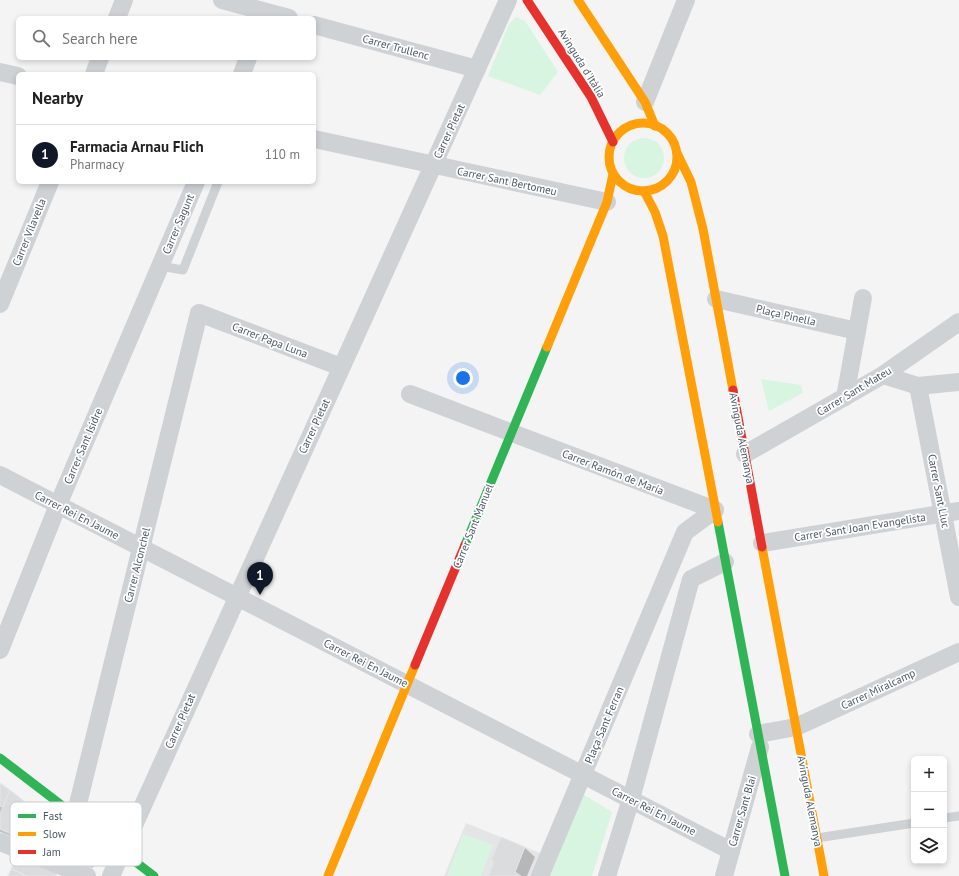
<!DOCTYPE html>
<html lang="en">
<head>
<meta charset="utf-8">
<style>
  body { margin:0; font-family:"PT Sans",sans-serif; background:#f2f2f2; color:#222 }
  .controls { position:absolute; right:12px; bottom:12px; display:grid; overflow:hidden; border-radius:6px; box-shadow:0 2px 6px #0003 }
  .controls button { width:36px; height:36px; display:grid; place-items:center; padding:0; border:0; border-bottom:1px solid #e0e0e0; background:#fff; color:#222; font:20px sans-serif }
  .you { position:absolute; left:463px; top:378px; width:14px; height:14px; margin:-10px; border:3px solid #fff; border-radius:50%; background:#1a73e8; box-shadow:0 0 0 6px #1a73e833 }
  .badge { display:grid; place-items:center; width:26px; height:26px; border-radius:50%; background:#111827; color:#fff; font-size:13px; font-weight:700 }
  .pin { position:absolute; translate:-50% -33px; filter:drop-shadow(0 1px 2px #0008) }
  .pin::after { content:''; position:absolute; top:21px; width:14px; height:12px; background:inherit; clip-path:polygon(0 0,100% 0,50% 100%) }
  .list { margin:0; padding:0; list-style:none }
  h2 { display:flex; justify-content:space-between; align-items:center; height:52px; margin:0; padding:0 16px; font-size:17px }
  h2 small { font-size:13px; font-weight:400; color:#767676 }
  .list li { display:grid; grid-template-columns:26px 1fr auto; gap:12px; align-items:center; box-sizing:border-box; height:60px; padding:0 16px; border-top:1px solid #e0e0e0 }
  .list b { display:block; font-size:15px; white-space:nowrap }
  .list p { margin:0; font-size:13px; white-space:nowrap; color:#767676 }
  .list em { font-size:13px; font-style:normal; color:#767676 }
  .icon { flex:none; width:22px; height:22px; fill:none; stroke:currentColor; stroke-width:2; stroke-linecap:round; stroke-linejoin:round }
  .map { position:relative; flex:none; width:959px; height:876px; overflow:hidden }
  .search { position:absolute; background:#fff; box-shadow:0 2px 6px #0003; left:16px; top:16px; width:300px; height:44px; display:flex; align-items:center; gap:10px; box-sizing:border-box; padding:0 14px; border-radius:6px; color:#767676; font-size:15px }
  .panel { position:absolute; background:#fff; box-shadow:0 2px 6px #0003; left:16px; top:72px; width:300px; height:112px; border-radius:6px }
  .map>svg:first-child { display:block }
  .education { fill:#e5e5e7 }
  .green { fill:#d7f5e1 }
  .shadow { fill:#0003 }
  .building { fill:#dbdcde; stroke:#e5e6e7 }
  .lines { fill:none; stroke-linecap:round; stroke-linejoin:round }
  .lane { stroke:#cfd2d5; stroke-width:9 }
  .street { stroke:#cfd2d5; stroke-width:18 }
  .fast { stroke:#30b455; stroke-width:9 }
  .slow { stroke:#ff9f0a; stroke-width:9 }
  .jam { stroke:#e5322d; stroke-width:9 }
  .labels { text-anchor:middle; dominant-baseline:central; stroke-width:3.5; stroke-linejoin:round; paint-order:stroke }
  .street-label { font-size:11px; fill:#485763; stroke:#fff }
  .key { fill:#fff; stroke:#c8cdd0; stroke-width:1 }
  .key-label { font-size:11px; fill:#485763 }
</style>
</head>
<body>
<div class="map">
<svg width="959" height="876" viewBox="0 0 959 876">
  <rect width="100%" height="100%" fill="#f4f4f4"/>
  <path class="education" d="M466 823 540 853 531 876H444Z"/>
  <g class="green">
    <path d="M516 17 525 21 558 72 540 95 488 76 509 24Z"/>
    <circle cx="644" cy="158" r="20"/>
    <path d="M761 379 801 385 803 393 769 411Z"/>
    <path d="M581 793 612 812 592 876H545Z"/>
    <path d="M463 834 493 845 481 876H447Z"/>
  </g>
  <g class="shadow">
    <path d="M0 784 38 815 31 830 92 854 96 858 93 868 0 832Z"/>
    <path d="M501 838 525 848 535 857 527 876H489Z"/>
  </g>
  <g class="building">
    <path d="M0 783 10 790 3 807 0 806Z"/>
    <path d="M10 790 34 809 21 838 0 829V814Z"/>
    <path d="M501 837 525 847 515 872 521 876H488L494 862 491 860Z"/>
    <path d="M18 854 59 870 56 876H27L11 869Z"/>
    <path d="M11 869 27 876H8Z"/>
  </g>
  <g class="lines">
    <g class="lane">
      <path d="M160 266 183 270 218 182"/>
      <path d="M944 818 959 816"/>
      <path d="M817 838 914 823"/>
    </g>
    <g class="street">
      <path d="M222 0 289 18"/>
      <path d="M117 18 124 0"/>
      <path d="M314 25 477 69"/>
      <path d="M0 72 18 76"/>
      <path d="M94 74 100 58"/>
      <path d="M242 74 248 58"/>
      <path d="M645 102 686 0"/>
      <path d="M314 139 607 202"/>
      <path d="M716 299 857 331 845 397"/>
      <path d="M0 304 50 182"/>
      <path d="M857 331 863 298"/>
      <path d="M883 375 918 386 959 382"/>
      <path d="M918 386 959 597"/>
      <path d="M410 394 715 510"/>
      <path d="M745 454 883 375 959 322"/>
      <path d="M0 475 731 851"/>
      <path d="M762 543 959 511"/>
      <path d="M0 650 58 505 196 182"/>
      <path d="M758 734 796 727 959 652"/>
      <path d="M75 816 199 313 341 367"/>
      <path d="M0 842 87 876"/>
      <path d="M111 876 508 0"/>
      <path d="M540 876 685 532 715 510"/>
      <path d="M607 876 631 799 691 579 725 562"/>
      <path d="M724 876 760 747"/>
    </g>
    <g class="fast">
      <path d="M718 522 785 876"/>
      <path d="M465 545 547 347"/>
      <path d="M0 758 154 876"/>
    </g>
    <g class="slow">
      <path d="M578 0 645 102 655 126"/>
      <circle cx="643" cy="157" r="34"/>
      <path d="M677 153 691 182 703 229 733 390"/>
      <path d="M644 191 655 212 663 236 718 522"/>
      <path d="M547 347 607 202 613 174"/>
      <path d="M762 547 824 876"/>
      <path d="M328 876 415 665"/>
    </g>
    <g class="jam">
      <path d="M527 0 591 97 613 142"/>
      <path d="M733 390 762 547"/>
      <path d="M415 665 465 545"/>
    </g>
  </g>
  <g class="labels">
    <g class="street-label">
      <text transform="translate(396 47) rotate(15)">Carrer Trullenc</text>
      <text transform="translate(582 63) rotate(58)">Avinguda d'Itàlia</text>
      <text transform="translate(449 131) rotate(-65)">Carrer Pietat</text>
      <text transform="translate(507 181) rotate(12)">Carrer Sant Bertomeu</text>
      <text transform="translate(178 224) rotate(-67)">Carrer Sagunt</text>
      <text transform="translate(29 232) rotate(-68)">Carrer Vilavella</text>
      <text transform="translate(786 315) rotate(13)">Plaça Pinella</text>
      <text transform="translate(270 340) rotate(21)">Carrer Papa Luna</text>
      <text transform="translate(854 391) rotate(-31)">Carrer Sant Mateu</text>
      <text transform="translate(314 426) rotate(-65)">Carrer Pietat</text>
      <text transform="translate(742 438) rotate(79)">Avinguda Alemanya</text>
      <text transform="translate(83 446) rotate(-67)">Carrer Sant Isidre</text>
      <text transform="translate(613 472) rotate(21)">Carrer Ramón de María</text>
      <text transform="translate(939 491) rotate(79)">Carrer Sant Lluc</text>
      <text transform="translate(77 515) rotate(27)">Carrer Rei En Jaume</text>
      <text transform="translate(473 526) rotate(-68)">Carrer Sant Manuel</text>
      <text transform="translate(860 527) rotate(-9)">Carrer Sant Joan Evangelista</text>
      <text transform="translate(137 565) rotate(-76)">Carrer Alconchel</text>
      <text transform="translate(366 663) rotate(27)">Carrer Rei En Jaume</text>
      <text transform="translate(878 689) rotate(-25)">Carrer Miralcamp</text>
      <text transform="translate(180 721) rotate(-66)">Carrer Pietat</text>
      <text transform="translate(604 725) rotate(-67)">Plaça Sant Ferran</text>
      <text transform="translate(810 801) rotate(79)">Avinguda Alemanya</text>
      <text transform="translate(654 811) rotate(27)">Carrer Rei En Jaume</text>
      <text transform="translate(742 811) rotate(-74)">Carrer Sant Blai</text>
    </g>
  </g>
  <rect x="10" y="802" width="132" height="64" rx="6" class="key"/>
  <rect x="18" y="814" width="18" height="4" fill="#30b455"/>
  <rect x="18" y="832" width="18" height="4" fill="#ff9f0a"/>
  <rect x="18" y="850" width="18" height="4" fill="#e5322d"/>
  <g class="key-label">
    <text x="43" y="820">Fast</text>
    <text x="43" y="838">Slow</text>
    <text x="43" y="856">Jam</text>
  </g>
</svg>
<div class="controls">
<button>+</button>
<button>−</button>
<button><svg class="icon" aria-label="layers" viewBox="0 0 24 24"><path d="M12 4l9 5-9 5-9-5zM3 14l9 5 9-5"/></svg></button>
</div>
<div class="you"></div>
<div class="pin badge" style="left:260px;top:595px">1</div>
<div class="search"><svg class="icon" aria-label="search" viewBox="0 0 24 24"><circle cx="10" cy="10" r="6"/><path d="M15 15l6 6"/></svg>Search here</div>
<section class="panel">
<h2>Nearby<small></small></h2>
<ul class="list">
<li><span class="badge">1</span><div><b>Farmacia Arnau Flich</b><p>Pharmacy</p></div><em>110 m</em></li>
</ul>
</section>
</div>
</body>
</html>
